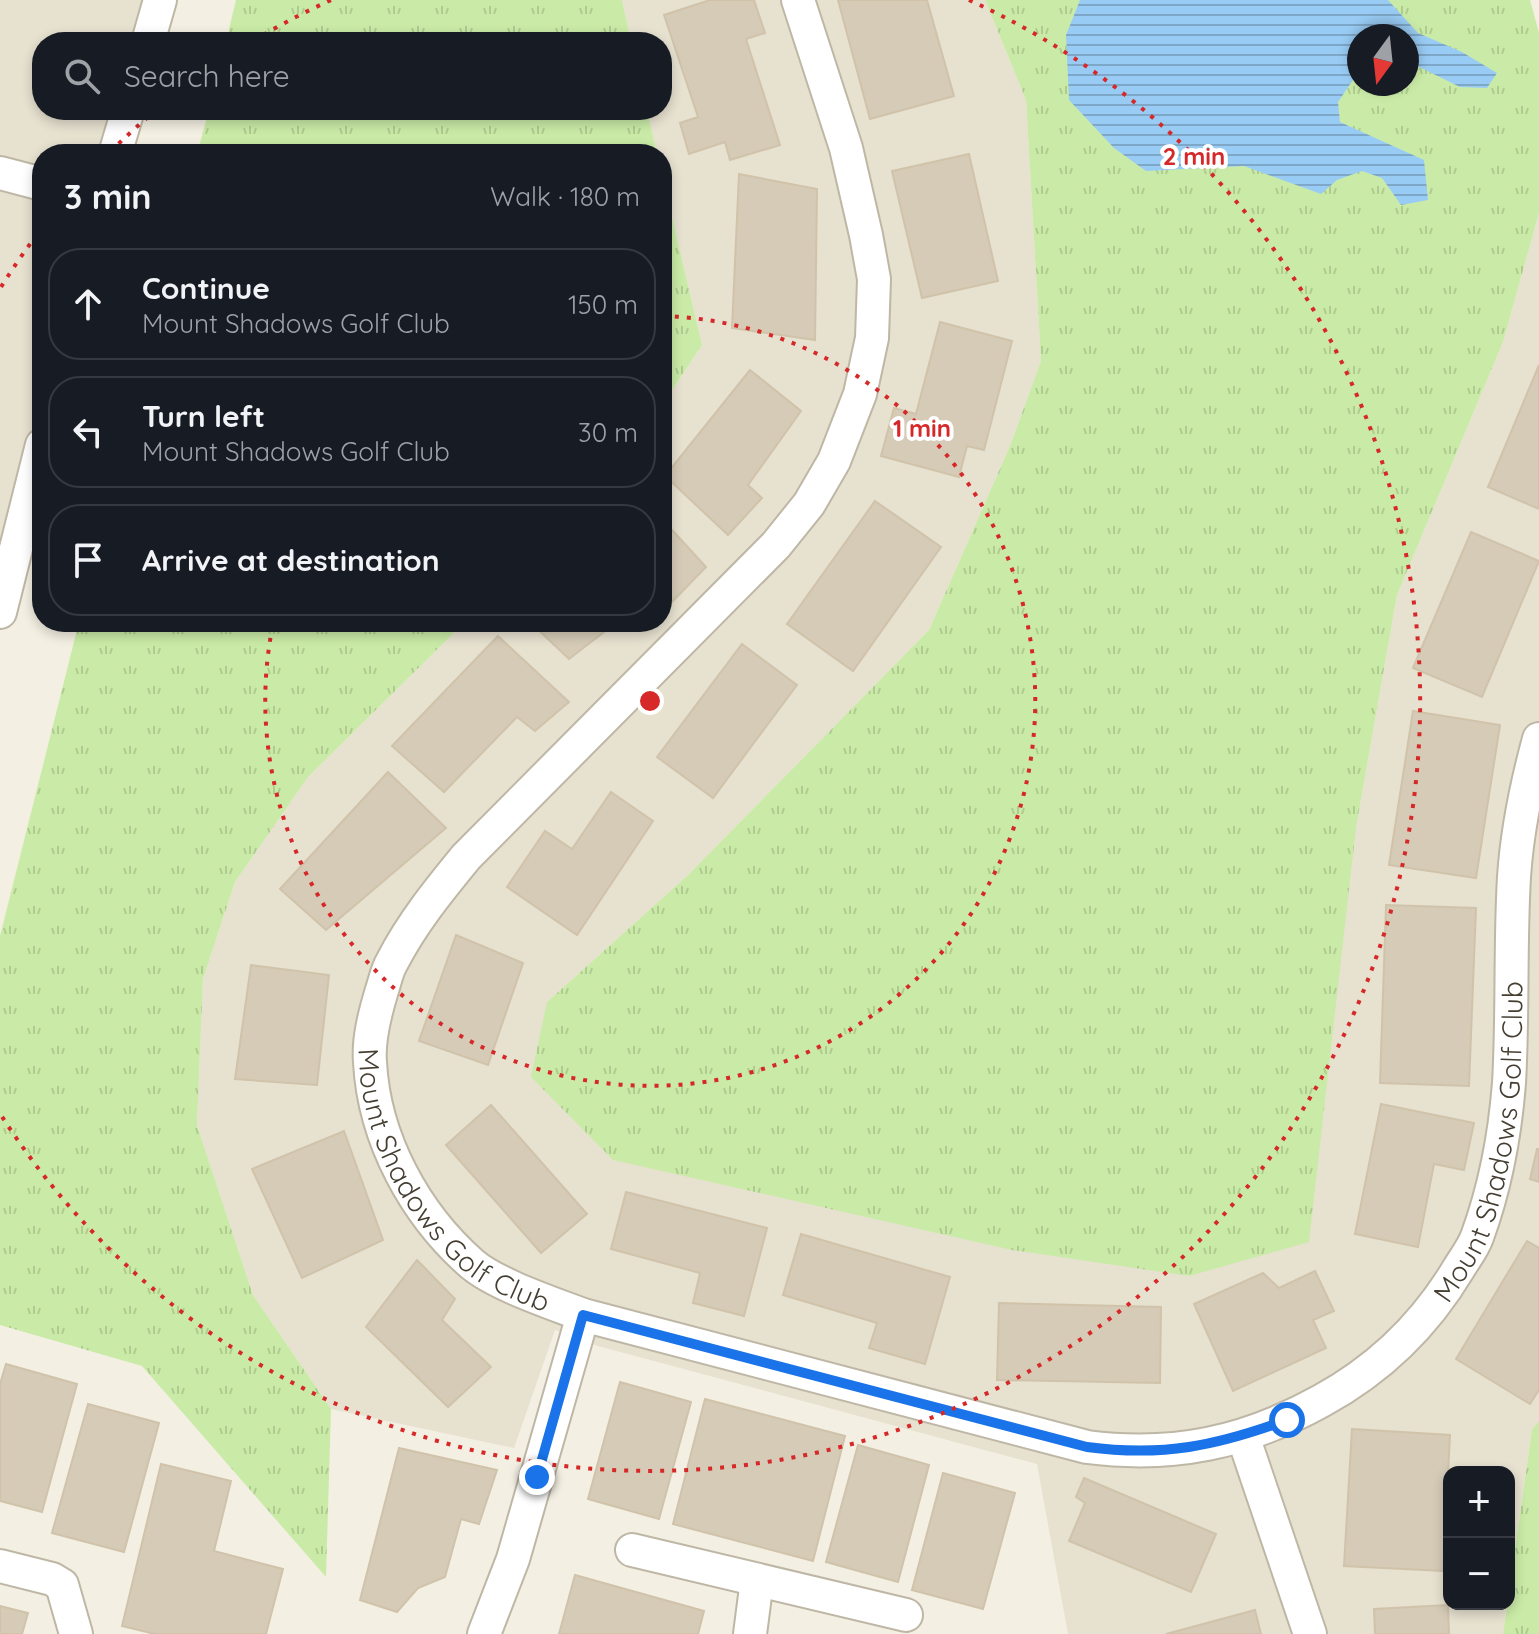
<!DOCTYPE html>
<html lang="en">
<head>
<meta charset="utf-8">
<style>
  body { margin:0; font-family:Quicksand,sans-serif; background:#20242c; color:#f1f3f6 }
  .controls { position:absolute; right:24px; bottom:24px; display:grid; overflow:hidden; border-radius:16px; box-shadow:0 4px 12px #0003 }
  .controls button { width:72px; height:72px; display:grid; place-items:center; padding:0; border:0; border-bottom:2px solid #363941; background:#171b24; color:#f1f3f6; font:40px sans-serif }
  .compass { position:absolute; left:1347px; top:24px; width:72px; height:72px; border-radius:50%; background:#171b24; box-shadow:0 4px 12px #0003; rotate:195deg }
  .stop { position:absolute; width:24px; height:24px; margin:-18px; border:6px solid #1a73e8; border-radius:50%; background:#fff }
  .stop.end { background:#1a73e8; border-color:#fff; box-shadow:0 2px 8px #0008 }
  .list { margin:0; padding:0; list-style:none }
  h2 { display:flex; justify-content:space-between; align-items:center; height:104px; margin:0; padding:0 32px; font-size:34px }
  h2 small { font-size:26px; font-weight:400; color:#9ea1a6 }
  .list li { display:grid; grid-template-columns:52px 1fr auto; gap:24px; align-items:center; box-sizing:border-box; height:112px; margin:0 16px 16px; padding:0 16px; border:2px solid #363941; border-radius:32px }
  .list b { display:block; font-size:30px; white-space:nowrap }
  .list p { margin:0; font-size:26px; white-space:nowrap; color:#9ea1a6 }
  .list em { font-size:26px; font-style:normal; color:#9ea1a6 }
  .icon { flex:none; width:44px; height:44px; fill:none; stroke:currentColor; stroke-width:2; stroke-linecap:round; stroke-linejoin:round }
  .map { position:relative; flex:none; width:1539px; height:1634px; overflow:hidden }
  .search { position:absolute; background:#171b24; box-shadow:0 4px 12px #0003; left:32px; top:32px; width:640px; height:88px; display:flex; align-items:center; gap:20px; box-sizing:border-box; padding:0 28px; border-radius:32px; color:#9ea1a6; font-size:30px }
  .panel { position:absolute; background:#171b24; box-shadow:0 4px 12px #0003; left:32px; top:144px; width:640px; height:488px; border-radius:32px }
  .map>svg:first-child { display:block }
  .residential { fill:#e7e1d0 }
  .grass { fill:url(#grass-tufts); fill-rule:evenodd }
  .water { fill:url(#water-rules) }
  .building { fill:#d5cbb7; stroke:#d0c3aa; stroke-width:2 }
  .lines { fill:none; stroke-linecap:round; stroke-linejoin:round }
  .minor-casing { stroke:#bfb7a5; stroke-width:36 }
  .minor { stroke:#fff; stroke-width:32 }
  .route { stroke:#1a73e8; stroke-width:10 }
  .ring { fill:none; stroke:#d62828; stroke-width:4; stroke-dasharray:4 8 }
  .labels { text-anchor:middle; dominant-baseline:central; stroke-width:8; stroke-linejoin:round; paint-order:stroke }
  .street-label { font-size:28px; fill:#453e32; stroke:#fff }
  .centre { fill:#d62828; stroke:#fff; stroke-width:4 }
  .ring-label { font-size:24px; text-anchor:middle; font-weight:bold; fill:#d62828; stroke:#fff; stroke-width:8; stroke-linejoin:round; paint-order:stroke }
</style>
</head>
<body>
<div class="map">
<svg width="1539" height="1634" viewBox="0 0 1539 1634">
  <defs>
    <pattern id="grass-tufts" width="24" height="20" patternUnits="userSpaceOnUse" patternTransform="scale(2)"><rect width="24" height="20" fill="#caeba7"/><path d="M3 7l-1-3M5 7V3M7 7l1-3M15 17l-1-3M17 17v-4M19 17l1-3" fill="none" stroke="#afcb90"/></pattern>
    <pattern id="water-rules" width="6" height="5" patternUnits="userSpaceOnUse" patternTransform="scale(2)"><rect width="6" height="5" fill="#99ccf5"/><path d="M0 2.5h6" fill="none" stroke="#7fa7c7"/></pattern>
  </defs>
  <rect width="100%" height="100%" fill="#f3efe2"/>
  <g class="residential">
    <path d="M0 0H151L140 42H42V110H122L110 154H42V411L0 569Z"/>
    <path d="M622 0H985L1026 100 1041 361 1010 446 929 630 688 875 547 1002 1356 828 1397 595 1503 342 1539 213V1421L1532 1429 1509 1590V1472H1449V1604H1507L1503 1634H1068L1037 1464 598 1346 555 1330 514 1448 331 1409 253 1295 197 1125 203 979 235 882 308 777 465 622H662V405L702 345 662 174V154H657L647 110H662V42H631Z"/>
  </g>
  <g class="grass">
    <path d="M236 0H622L631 42H226Z"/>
    <path d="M985 0H1530L1539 33V213L1503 342 1397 595 1356 828 1309 1242 1189 1276 1012 1250 613 1160 531 1077 547 1002 688 875 929 630 1010 446 1041 361 1026 100ZM1359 36H1407V84H1359Z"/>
    <path d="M209 110H647L657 154H197Z"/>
    <path d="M662 174 702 345 662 405Z"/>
    <path d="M79 622H465L308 777 235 882 203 979 197 1125 253 1295 331 1409 326 1577 142 1366 0 1325V936Z"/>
    <path d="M1539 1421V1634H1503L1532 1429Z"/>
  </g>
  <path class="water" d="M1080 0H1388L1418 33 1462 52 1497 73 1487 88 1460 87 1407 61V36H1359V71L1338 102 1340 122 1424 160 1428 200 1401 205 1382 178 1362 171 1337 180 1321 194 1244 166 1146 171 1114 148 1069 100 1066 35Z"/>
  <g class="building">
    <path d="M710 0H754L765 33 746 39 780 145 730 160 725 142 689 154 680 123 698 117 664 15Z"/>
    <path d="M838 0H927L954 96 870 119Z"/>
    <path d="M969 154 998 281 922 298 892 171Z"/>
    <path d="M739 174 817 189 815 340 732 328Z"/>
    <path d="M940 322 1012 341 984 450 967 446 959 477 881 456 894 408 916 414Z"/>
    <path d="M1539 365V509L1488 487Z"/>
    <path d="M750 370 801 411 748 485 762 498 728 535 665 476Z"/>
    <path d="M875 501 941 547 853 671 787 624Z"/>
    <path d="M662 519 706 567 671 603 662 598Z"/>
    <path d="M1471 532 1539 561 1482 697 1413 668Z"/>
    <path d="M530 622H617L569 659Z"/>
    <path d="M498 636 569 702 535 731 517 717 444 792 392 746Z"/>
    <path d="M742 644 797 685 713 798 657 757Z"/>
    <path d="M1413 711 1500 725 1476 878 1389 865Z"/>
    <path d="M388 772 446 828 326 930 280 889Z"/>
    <path d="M611 792 653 821 577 935 507 887 545 831 572 849Z"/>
    <path d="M1386 905 1476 908 1469 1086 1380 1083Z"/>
    <path d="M456 935 523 963 488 1065 419 1041Z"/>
    <path d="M251 965 329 975 317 1085 235 1079Z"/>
    <path d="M1381 1104 1474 1123 1464 1170 1434 1164 1418 1247 1355 1234Z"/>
    <path d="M491 1105 587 1214 541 1253 446 1145Z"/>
    <path d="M344 1131 383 1240 302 1278 252 1169Z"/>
    <path d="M1537 1149H1539V1182L1530 1179Z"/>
    <path d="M626 1192 767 1228 744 1316 693 1303 700 1273 611 1249Z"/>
    <path d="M801 1234 950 1277 925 1364 869 1348 877 1323 783 1295Z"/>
    <path d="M1527 1241 1539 1248V1390L1530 1404 1456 1359Z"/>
    <path d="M417 1260 455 1299 442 1320 491 1367 448 1407 366 1327Z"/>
    <path d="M1315 1271 1334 1311 1313 1320 1326 1348 1233 1391 1194 1304 1263 1273 1279 1288Z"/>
    <path d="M999 1303 1161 1307 1160 1383 997 1380Z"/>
    <path d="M6 1364 77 1384 42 1512 0 1501V1384Z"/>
    <path d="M620 1382 691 1402 659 1519 588 1499Z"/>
    <path d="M705 1399 845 1436 813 1561 673 1524Z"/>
    <path d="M88 1404 159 1423 124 1552 52 1533Z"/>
    <path d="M1352 1429 1450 1435 1443 1571 1344 1566Z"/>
    <path d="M858 1445 929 1465 898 1582 826 1562Z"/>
    <path d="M399 1448 497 1470 479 1524 461 1519 445 1577 418 1588 397 1612 360 1600Z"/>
    <path d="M161 1464 231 1481 214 1551 283 1569 266 1634H155L122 1626Z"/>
    <path d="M943 1473 1015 1493 983 1609 912 1590Z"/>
    <path d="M1084 1478 1216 1534 1191 1592 1069 1541 1085 1503 1076 1497Z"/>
    <path d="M575 1575 704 1611 698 1634H559Z"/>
    <path d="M1448 1605 1449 1634H1375L1374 1609Z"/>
    <path d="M0 1606 28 1613 22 1634H0Z"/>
    <path d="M1255 1610 1261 1634H1166Z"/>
  </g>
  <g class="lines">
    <g class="minor-casing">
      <g id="minor">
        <path id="s1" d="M798 0 846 148 866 235 874 279 872 338 860 394 834 461 809 504 776 545 466 857C439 890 412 923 392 962 387 970 385 981 382 990 375 1013 368 1039 370 1062 374 1139 415 1214 472 1264 497 1285 552 1303 583 1315L1087 1447C1173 1458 1245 1443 1321 1401 1378 1370 1425 1325 1459 1268 1465 1258 1473 1248 1477 1237 1495 1188 1505 1134 1509 1083 1513 1014 1510 945 1514 877 1517 831 1527 783 1539 739"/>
        <path d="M148 42 160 0"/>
        <path d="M115 154 128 110"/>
        <path d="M0 173 42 184"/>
        <path d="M0 612 42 445"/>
        <path d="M1243 1436 1310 1634"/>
        <path d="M632 1550 906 1615"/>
        <path d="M0 1566 52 1579 62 1585 76 1634"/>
        <path d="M484 1634 513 1559 583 1315"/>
        <path d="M750 1634 757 1580"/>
      </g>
    </g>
    <use href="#minor" class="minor"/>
  </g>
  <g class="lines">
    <path class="route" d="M537 1477 583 1315 1087 1447C1163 1457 1216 1446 1287 1420"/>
  </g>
  <g class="ring">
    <path d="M663 316A385 385 0 1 1 273 624"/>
    <path d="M1 287A770 770 0 0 1 39 232M110 152A770 770 0 0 1 155 111M253 41A770 770 0 0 1 331 0M969 0A770 770 0 1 1 1 1115"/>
  </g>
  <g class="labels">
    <g class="street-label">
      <text stroke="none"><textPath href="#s1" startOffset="2694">Mount Shadows Golf Club</textPath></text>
      <text stroke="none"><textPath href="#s1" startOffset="1404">Mount Shadows Golf Club</textPath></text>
    </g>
  </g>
  <circle cx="650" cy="701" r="12" class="centre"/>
  <g class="ring-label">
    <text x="1194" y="165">2 min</text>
    <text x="922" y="437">1 min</text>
  </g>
</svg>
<div class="controls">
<button>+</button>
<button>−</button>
</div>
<svg class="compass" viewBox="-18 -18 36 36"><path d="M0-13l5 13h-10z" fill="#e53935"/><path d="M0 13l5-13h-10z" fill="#9ea1a6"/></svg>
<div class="stop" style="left:1287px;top:1420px"></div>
<div class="stop end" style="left:537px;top:1477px"></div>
<div class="search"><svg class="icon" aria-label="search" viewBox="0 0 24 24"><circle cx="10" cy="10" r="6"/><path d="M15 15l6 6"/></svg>Search here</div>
<section class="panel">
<h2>3 min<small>Walk · 180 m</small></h2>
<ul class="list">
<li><svg class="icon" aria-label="ahead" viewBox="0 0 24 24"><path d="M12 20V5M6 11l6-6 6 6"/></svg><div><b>Continue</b><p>Mount Shadows Golf Club</p></div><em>150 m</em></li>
<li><svg class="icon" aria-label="left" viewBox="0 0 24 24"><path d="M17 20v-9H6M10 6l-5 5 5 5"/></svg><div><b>Turn left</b><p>Mount Shadows Golf Club</p></div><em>30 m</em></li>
<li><svg class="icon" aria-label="arrive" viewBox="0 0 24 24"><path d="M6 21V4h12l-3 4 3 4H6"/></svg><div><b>Arrive at destination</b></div></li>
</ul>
</section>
</div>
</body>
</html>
